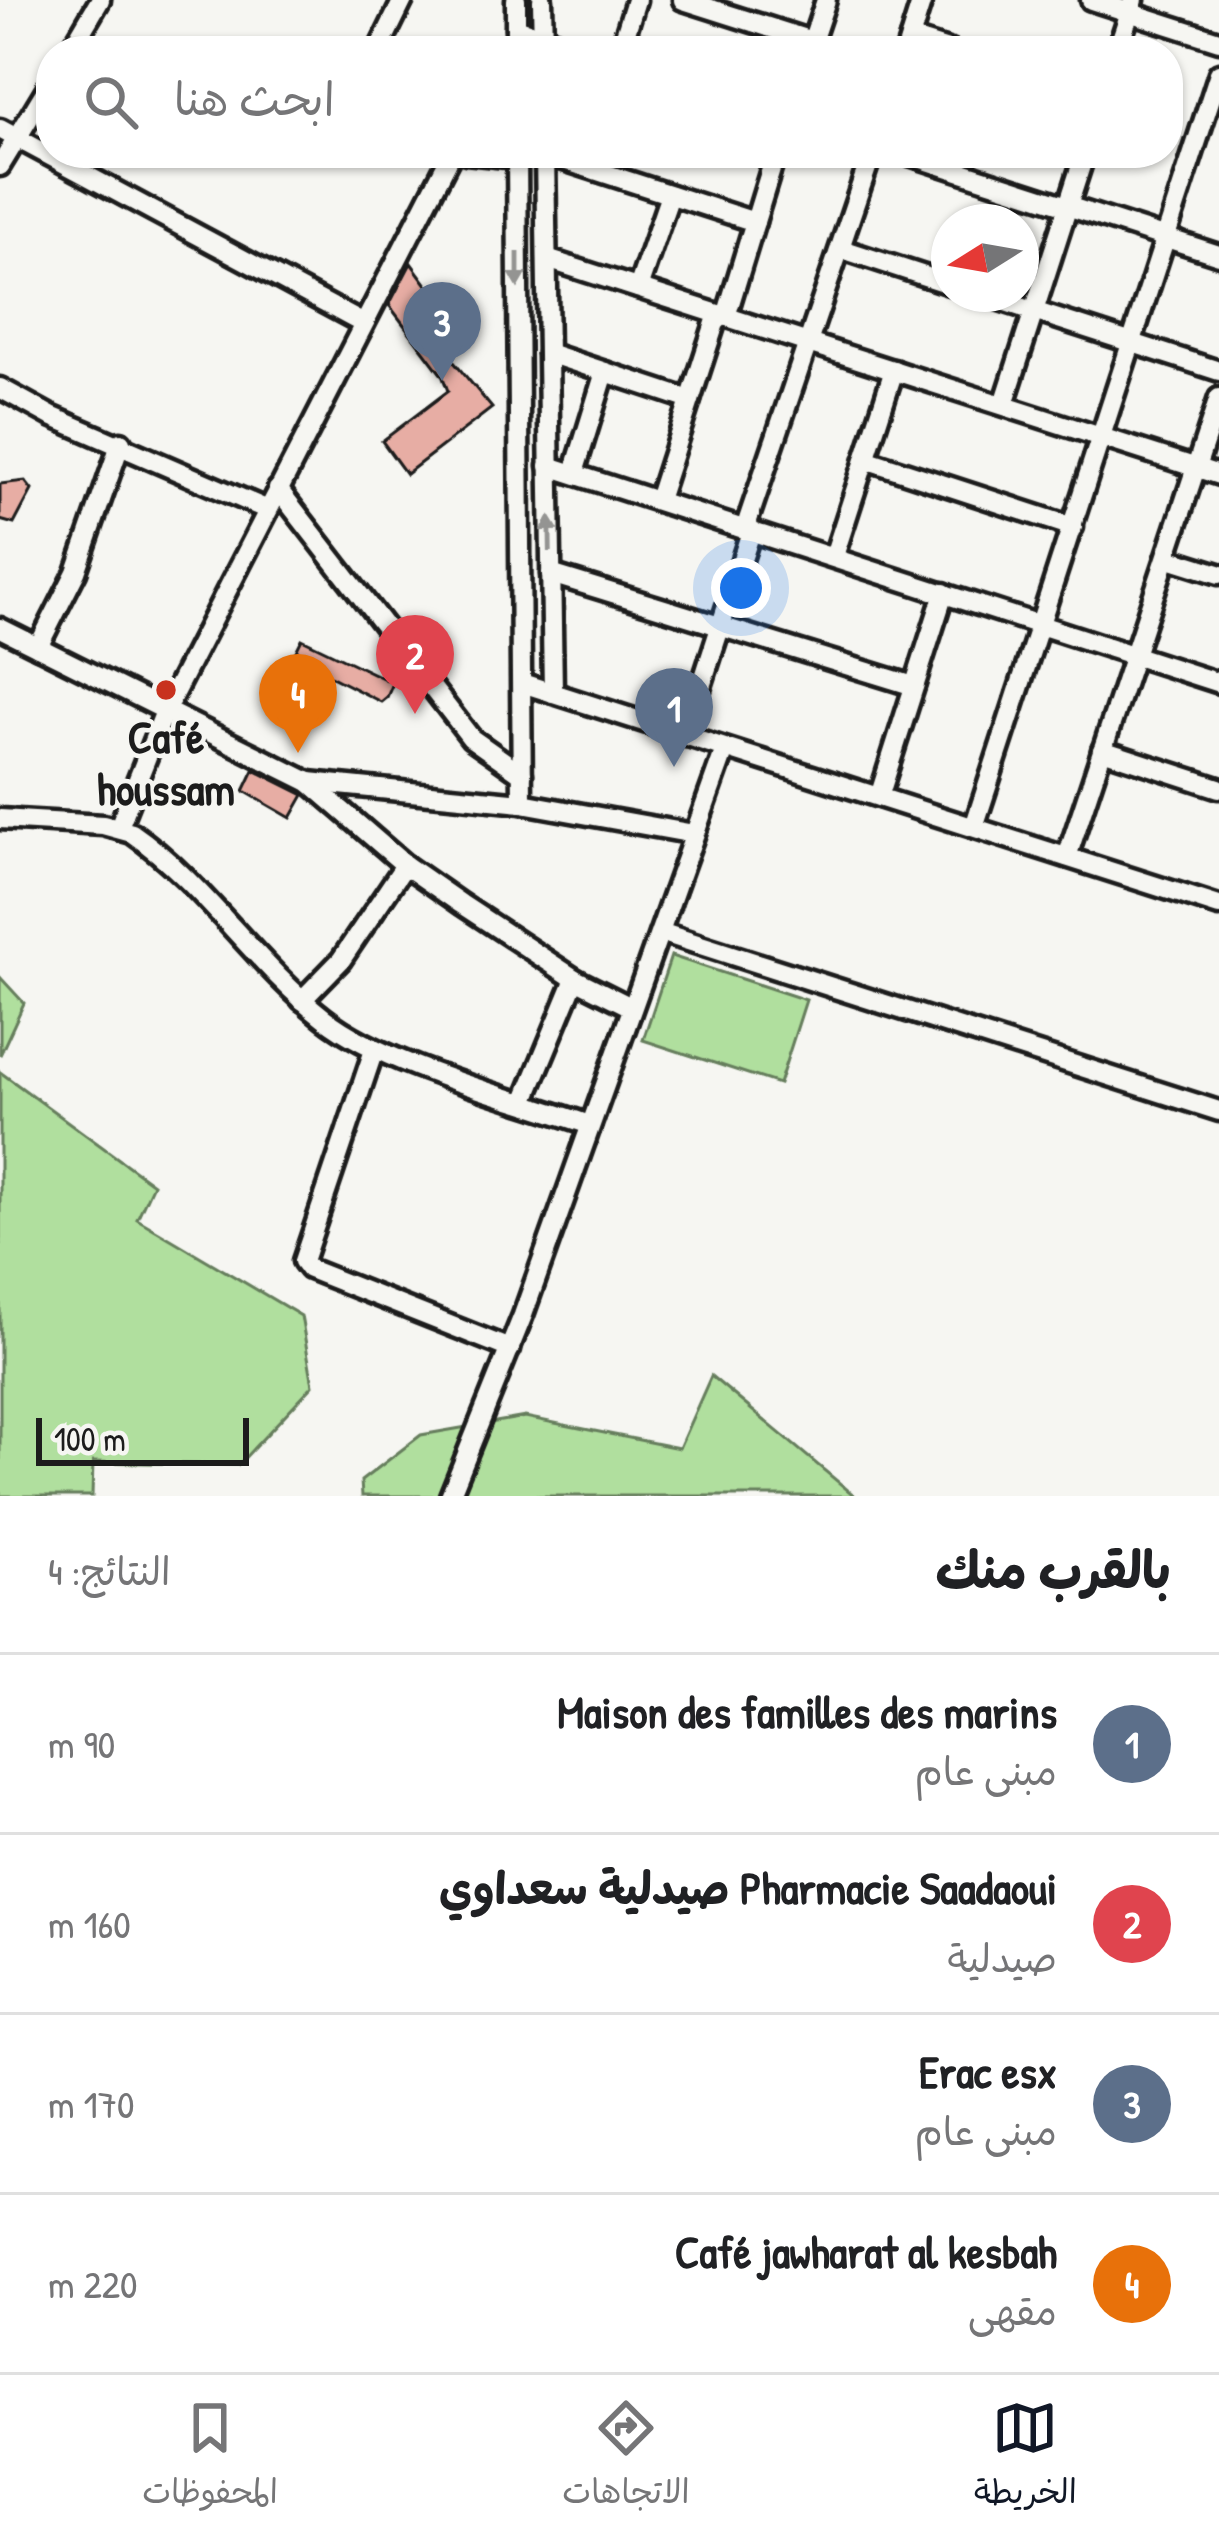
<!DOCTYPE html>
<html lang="ar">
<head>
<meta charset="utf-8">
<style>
  body { margin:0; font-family:"Patrick Hand","Playpen Sans Arabic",sans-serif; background:#f6f6f6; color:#202124; direction:rtl }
  .compass { position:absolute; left:931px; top:204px; width:108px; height:108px; border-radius:50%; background:#fff; box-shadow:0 3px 9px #0004; rotate:259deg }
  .scale { position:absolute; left:36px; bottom:30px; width:213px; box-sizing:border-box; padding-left:12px; border:6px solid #1c1c1c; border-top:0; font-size:33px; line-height:42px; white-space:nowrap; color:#1c1c1c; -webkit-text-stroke:9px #f6f6f2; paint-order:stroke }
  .you { position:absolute; left:741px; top:588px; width:42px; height:42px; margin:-30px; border:9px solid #fff; border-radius:50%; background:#1a73e8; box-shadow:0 0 0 18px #1a73e833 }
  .badge { display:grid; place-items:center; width:78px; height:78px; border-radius:50%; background:#111827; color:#fff; font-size:39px; font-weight:700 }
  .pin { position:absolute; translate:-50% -99px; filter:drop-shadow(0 3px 6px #0008) }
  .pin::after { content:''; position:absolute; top:63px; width:42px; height:36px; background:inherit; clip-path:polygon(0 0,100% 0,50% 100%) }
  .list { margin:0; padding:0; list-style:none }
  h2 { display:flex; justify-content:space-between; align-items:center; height:156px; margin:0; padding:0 48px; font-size:51px }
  h2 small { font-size:39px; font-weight:400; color:#757577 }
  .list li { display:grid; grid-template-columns:78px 1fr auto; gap:36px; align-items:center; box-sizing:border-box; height:180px; padding:0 48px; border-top:3px solid #e0e0e0 }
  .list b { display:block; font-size:45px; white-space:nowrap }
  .list p { margin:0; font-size:39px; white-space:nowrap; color:#757577 }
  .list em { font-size:39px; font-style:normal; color:#757577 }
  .icon { flex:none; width:66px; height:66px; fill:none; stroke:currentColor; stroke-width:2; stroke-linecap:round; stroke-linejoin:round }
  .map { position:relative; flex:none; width:1219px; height:1496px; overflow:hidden; direction:ltr }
  .search { position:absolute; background:#fff; box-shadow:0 3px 9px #0004; left:36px; right:36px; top:36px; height:132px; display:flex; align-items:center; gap:30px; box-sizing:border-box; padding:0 42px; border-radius:48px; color:#757577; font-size:45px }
  .sheet { height:876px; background:#fff }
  nav { display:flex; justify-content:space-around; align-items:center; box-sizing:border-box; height:168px; border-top:3px solid #e0e0e0; background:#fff; font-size:33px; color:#757577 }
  nav a { display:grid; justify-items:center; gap:6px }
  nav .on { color:#111827 }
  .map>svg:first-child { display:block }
  .green { fill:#b0df9e; stroke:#667e5d; stroke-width:3 }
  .building { fill:#e7ada4; stroke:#1c1c1c; stroke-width:3 }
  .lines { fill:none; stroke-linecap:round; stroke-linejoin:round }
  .minor-casing { stroke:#1c1c1c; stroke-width:27 }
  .minor { stroke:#f6f6f2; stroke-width:18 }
  .oneway { fill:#949492 }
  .poi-dot { fill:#c8321e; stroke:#f6f6f2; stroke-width:4.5 }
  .labels { text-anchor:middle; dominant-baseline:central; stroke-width:9; stroke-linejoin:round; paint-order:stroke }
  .poi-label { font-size:45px; font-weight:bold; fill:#1c1c1c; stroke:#f6f6f2 }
</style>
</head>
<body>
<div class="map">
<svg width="1219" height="1496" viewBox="0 0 1219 1496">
  <rect width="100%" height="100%" fill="#f6f6f2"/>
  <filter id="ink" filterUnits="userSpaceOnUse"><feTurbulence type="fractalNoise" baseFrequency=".00833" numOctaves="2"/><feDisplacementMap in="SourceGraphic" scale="24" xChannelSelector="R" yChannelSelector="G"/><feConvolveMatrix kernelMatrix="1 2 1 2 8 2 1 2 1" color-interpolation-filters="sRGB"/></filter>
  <g filter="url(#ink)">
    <g class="green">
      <path d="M671 956 806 1000 779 1084 643 1040Z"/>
      <path d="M0 977 24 1003 0 1055Z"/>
      <path d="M0 1072 153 1184 137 1219 301 1316 313 1385 238 1465 93 1462 92 1496H0Z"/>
      <path d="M711 1376 855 1496H362L361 1481 421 1435 525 1417 679 1448Z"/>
    </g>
    <g class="building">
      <path d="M411 263 464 335 444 350 492 408 406 474 382 441 448 391 442 375 389 305Z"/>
      <path d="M25 481 32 490 14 524 0 520V484Z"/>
      <path d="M302 639 393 683 387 697 381 702 293 657Z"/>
      <path d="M254 770 304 795 291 818 244 791Z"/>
    </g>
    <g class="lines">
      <g class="minor-casing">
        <g id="minor">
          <path d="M516 0V51"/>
          <path d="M542 0 543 46"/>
          <path d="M683 0 812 41"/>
          <path d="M1091 0 1219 41"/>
          <path d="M516 28 584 51"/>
          <path d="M910 38 951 51"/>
          <path d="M70 51 100 0"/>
          <path d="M378 51 403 0"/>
          <path d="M620 51 636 0"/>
          <path d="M809 51 826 0"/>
          <path d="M906 51 922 0"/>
          <path d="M1117 51 1134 0"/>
          <path d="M0 129 362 323"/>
          <path d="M466 153 517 158"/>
          <path d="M517 153 522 803"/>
          <path d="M545 153 553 693"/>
          <path d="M903 153 1219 255"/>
          <path d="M545 154 755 222"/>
          <path d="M0 166 51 82"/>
          <path d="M842 249 949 284"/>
          <path d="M547 259 1219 475"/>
          <path d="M638 288 670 195"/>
          <path d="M981 294 1219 371"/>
          <path d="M548 353 690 400"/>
          <path d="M0 388 51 416 268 510"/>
          <path d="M1004 404 1085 153"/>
          <path d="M865 459 1073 527"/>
          <path d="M549 466 1219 683"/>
          <path d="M574 473 605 372"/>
          <path d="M278 489 471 738 522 774"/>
          <path d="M658 500 715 323 728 310 776 153"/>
          <path d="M834 556 894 370"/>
          <path d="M1168 558 1219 574"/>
          <path d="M551 574 914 686"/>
          <path d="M0 628 309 782 405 865 461 904 575 979 631 1007"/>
          <path d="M38 647 76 572 121 442"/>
          <path d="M522 683 1219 906"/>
          <path d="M685 736 749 538 748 520 872 153"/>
          <path d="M1102 750 1219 788"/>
          <path d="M309 782 522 803 694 834"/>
          <path d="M879 797 944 593"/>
          <path d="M0 819 103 825 132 833C202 881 255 964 324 1018 385 1066 510 1097 587 1124"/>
          <path d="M119 827 165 711 452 153"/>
          <path d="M974 827 1219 73"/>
          <path d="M1067 857 1219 398"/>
          <path d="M660 932 1219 1111"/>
          <path d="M302 1000 341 960 405 865"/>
          <path d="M373 1053 303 1261 309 1269 510 1349"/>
          <path d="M524 1102 575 979"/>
          <path d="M450 1496 523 1315 725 749"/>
        </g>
      </g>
      <use href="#minor" class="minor"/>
    </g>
    <defs><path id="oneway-solid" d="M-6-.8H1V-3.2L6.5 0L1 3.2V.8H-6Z" transform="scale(3)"/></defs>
    <g class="oneway">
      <use href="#oneway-solid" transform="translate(518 270) rotate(90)"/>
      <use href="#oneway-solid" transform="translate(550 534) rotate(-91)"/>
    </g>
  </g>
  <circle class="poi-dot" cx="166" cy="690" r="12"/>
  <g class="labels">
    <g class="poi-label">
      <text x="166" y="736">Café<tspan x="166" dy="52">houssam</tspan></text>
    </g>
  </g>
</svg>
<svg class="compass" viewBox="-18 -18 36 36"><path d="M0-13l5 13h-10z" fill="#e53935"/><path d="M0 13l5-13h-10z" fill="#757577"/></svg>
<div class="scale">100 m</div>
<div class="you"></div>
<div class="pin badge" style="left:674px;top:767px;background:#5c6f8a">1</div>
<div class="pin badge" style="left:415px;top:714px;background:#e0444e">2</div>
<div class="pin badge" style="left:442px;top:381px;background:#5c6f8a">3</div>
<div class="pin badge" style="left:298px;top:753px;background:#e8710a">4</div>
<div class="search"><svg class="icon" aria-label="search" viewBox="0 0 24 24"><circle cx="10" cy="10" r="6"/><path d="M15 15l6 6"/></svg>ابحث هنا</div>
</div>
<section class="sheet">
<h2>بالقرب منك<small>النتائج: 4</small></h2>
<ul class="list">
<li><span class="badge" style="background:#5c6f8a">1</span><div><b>Maison des familles des marins</b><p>مبنى عام</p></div><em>90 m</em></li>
<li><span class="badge" style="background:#e0444e">2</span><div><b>Pharmacie Saadaoui صيدلية سعداوي</b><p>صيدلية</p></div><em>160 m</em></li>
<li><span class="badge" style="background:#5c6f8a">3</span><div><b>Erac esx</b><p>مبنى عام</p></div><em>170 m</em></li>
<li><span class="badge" style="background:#e8710a">4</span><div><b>Café jawharat al kesbah</b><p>مقهى</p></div><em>220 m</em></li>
</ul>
</section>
<nav>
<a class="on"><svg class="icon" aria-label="map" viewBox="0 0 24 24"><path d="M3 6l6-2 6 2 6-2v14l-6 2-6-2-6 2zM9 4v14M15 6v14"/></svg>الخريطة</a>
<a><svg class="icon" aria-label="directions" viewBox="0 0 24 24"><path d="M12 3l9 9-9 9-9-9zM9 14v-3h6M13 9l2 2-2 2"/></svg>الاتجاهات</a>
<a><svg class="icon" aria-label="saved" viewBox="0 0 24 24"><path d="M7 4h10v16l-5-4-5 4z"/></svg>المحفوظات</a>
</nav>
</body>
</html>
